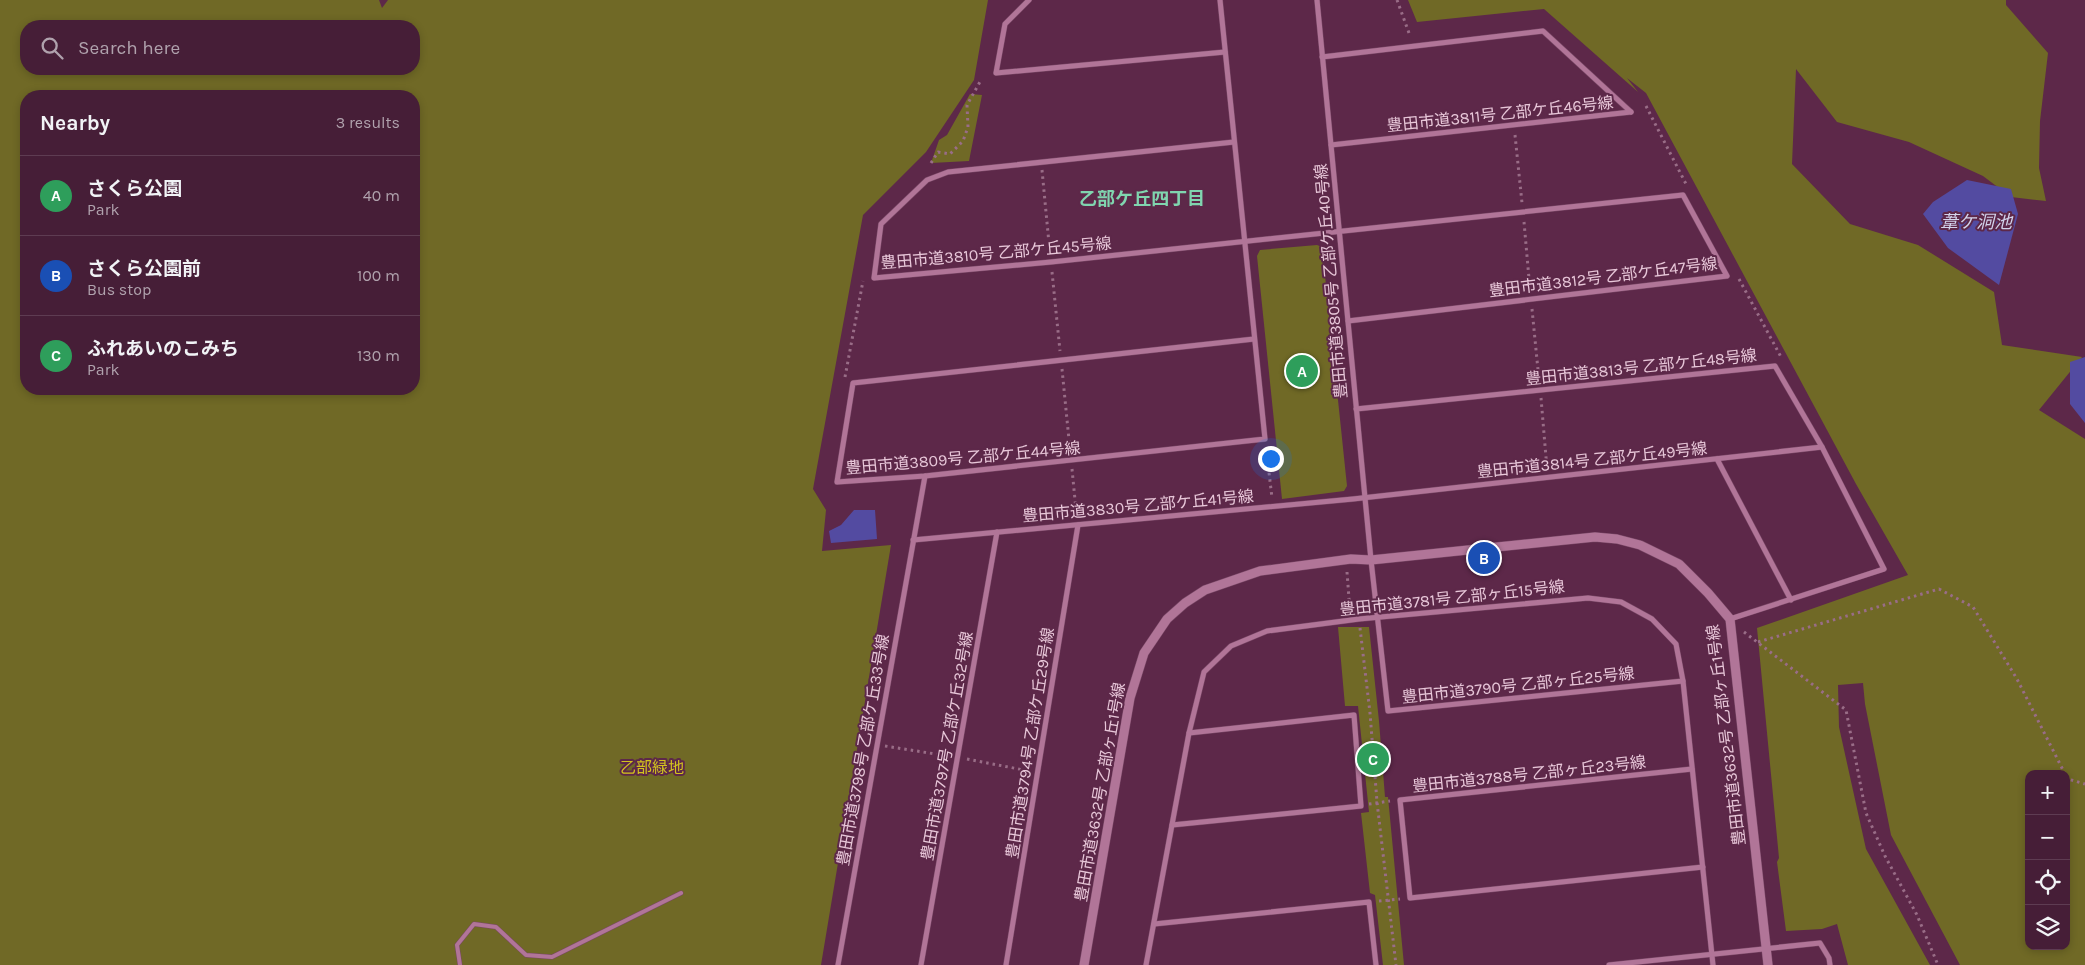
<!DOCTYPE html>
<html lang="en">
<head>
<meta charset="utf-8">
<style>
  body { margin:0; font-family:Karla,"Noto Sans JP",sans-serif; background:#502b42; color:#f1f3f6 }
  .controls { position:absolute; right:15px; bottom:15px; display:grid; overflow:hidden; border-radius:10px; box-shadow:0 2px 8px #0003 }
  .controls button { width:45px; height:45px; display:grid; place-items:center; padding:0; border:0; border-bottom:1px solid #5e3c52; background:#461e37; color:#f1f3f6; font:25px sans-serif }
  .you { position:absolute; left:1270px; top:458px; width:18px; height:18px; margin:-12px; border:4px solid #fff; border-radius:50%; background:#1a73e8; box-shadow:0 0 0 8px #1a73e833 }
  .badge { display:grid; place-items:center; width:32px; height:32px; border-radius:50%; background:#8c9099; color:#fff; font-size:16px; font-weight:700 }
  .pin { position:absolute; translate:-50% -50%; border:2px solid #fff; box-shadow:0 1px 5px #0006 }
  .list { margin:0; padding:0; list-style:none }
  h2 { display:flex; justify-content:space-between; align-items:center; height:65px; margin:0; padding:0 20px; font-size:21px }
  h2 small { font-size:16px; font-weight:400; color:#b0a2ad }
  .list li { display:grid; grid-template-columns:32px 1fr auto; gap:15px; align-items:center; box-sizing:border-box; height:80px; padding:0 20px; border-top:1px solid #5e3c52 }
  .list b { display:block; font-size:19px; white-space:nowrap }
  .list p { margin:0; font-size:16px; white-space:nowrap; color:#b0a2ad }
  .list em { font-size:16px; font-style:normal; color:#b0a2ad }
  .icon { flex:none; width:28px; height:28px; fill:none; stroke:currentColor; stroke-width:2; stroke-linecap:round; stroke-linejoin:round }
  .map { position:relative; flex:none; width:2085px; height:965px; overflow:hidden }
  .search { position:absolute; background:#461e37; box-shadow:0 2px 8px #0003; left:20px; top:20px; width:400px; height:55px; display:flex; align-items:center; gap:12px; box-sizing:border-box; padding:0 18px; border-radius:20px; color:#b0a2ad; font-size:19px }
  .panel { position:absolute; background:#461e37; box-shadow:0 2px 8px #0003; left:20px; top:90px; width:400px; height:305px; border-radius:20px }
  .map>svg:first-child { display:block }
  .green { fill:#706926; fill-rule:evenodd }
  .water { fill:#534ba1 }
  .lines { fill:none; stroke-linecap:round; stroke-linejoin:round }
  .service-casing { stroke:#794866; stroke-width:5 }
  .minor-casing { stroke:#794866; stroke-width:6 }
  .tertiary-casing { stroke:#794866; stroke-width:10 }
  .path { stroke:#996d87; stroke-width:3; stroke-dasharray:2.5 4; stroke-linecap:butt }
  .service { stroke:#b17598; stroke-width:4 }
  .minor { stroke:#b17598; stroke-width:5 }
  .tertiary { stroke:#b17598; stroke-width:9 }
  .labels { text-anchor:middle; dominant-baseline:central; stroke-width:4; stroke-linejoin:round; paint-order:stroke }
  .street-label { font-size:16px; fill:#e8c7d9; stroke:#5d2849 }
  .park-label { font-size:16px; fill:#d2c31e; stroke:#5d2849 }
  .neighbourhood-label { font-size:18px; font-weight:bold; fill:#80d5af; stroke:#5d2849 }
  .water-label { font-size:18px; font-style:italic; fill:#d2d3eb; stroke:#5d2849 }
</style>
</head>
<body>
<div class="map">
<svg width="2085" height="965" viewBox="0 0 2085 965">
  <rect width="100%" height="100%" fill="#5d2849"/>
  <g class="green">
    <path d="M0 0H379L382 8 388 0H988L974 80 926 152 863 215 813 489 826 510 822 551 891 545 821 965H0ZM26 26H414V69H26ZM26 96H414V389H26Z"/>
    <path d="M1408 0H2006V5L2048 53 2040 121 2039 168 2046 201 2011 197 1983 176 1909 142 1837 122 1796 69 1792 164 1850 224 1918 245 1994 292 2002 345 2082 357 2039 410 2085 439V965H1960L1891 835 1865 704 1863 683 1838 685 1839 727 1866 849 1930 965H1848L1837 924 1822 929 1786 931 1777 862 1779 858 1757 628 1908 575 1856 484 1646 93 1627 78 1638 92 1544 9 1417 22ZM2029 774H2066V946H2029Z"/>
    <path d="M970 94 982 95 969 161 931 163 939 140 947 135Z"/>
    <path d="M1317 245 1322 247 1347 486 1344 491 1282 499 1257 256 1260 250Z"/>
    <path d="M1338 627H1369L1379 721 1385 797H1388L1404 965H1383L1375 895 1370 893 1361 813 1369 812 1358 706H1345Z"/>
  </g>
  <g class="water">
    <path d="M1967 180 2011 189 2018 214 1999 285 1948 248 1923 214 1933 202Z"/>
    <path d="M2085 357V423L2070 404V362Z"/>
    <path d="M854 510H875L877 539 831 543 829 531 841 525Z"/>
  </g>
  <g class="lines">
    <g class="service-casing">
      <path id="service" d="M460 965 457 945 474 924 496 927 526 955 552 957 681 893"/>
    </g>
    <g class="minor-casing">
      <g id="minor">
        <path d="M1029 0 1005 24 996 73 1225 52"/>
        <path d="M1220 0C1235 146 1250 293 1265 439L925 476 837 482 853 383 1254 339"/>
        <path d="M1317 0 1371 560 1388 711 1683 681"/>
        <path d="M1322 57 1543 31 1631 112"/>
        <path d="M1234 142 948 172 927 180 881 224 874 278 1051 262 1683 195 1727 276 1348 321"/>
        <path d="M1331 145 1631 112"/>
        <path d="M1356 409 1775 366 1822 447 1884 569 1730 619"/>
        <path d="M1717 459 1791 600"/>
        <path d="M913 540 1353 499 1822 447"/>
        <path d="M1692 769 1400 800 1410 898 1703 867"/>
        <path d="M1172 825 1361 806 1354 715 1189 733"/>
        <path d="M1154 924 1369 902 1376 965"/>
        <path d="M838 965 925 476"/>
        <path d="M921 965 997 532"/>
        <path d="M1006 965 1078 525"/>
        <path d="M1146 965 1189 733 1204 672 1231 646 1267 631 1359 619 1588 598 1621 602 1652 619 1676 644 1683 681 1713 965"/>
        <path d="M1609 965 1820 943 1829 958 1830 965"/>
      </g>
    </g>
    <g class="tertiary-casing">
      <path id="tertiary" d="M1084 965 1130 698 1144 653 1167 619 1185 603 1205 590 1260 571 1351 559 1371 560 1595 537 1617 539 1640 545 1679 564 1708 593 1730 619 1768 965"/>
    </g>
    <g class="path">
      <path d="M1397 0 1409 33"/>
      <path d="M1646 106 1687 186"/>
      <path d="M1515 135 1522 203"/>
      <path d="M931 163 938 152 950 154 963 141 968 127 967 105 981 80"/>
      <path d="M1042 170 1050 254"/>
      <path d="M1524 222 1530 290"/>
      <path d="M1052 272 1060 351"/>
      <path d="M1739 279 1781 357"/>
      <path d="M1532 309 1539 380"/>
      <path d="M1062 369 1070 450"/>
      <path d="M845 377 863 281"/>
      <path d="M1541 398 1547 469"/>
      <path d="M1266 447 1272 498"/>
      <path d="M1072 469 1076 510"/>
      <path d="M1347 572 1350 612"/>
      <path d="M1360 628 1370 713 1377 802 1396 965"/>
      <path d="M1744 632 1846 710 1866 813 1885 856 1917 915 1938 965"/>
      <path d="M1758 642 1939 589 1973 607 2017 679 2065 774"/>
      <path d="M885 746 948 756"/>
      <path d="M967 759 1029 771"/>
      <path d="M2066 776 2068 779 2085 784"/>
      <path d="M1369 804 1390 801"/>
      <path d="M1379 901 1400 899"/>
    </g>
    <use href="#service" class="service"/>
    <use href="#minor" class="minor"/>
    <use href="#tertiary" class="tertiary"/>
  </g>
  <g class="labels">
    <g class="street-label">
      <text transform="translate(1500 114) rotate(-6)">豊田市道3811号 乙部ケ丘46号線</text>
      <text transform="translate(996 253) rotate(-5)">豊田市道3810号 乙部ケ丘45号線</text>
      <text transform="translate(1603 277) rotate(-7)">豊田市道3812号 乙部ケ丘47号線</text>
      <text transform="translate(1331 281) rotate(-95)">豊田市道3805号 乙部ケ丘40号線</text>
      <text transform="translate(1641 367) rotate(-6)">豊田市道3813号 乙部ケ丘48号線</text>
      <text transform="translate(963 458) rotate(-5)">豊田市道3809号 乙部ケ丘44号線</text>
      <text transform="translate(1592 460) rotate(-6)">豊田市道3814号 乙部ケ丘49号線</text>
      <text transform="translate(1138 506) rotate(-5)">豊田市道3830号 乙部ケ丘41号線</text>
      <text transform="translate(1452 598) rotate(-6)">豊田市道3781号 乙部ヶ丘15号線</text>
      <text transform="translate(1518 685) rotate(-6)">豊田市道3790号 乙部ヶ丘25号線</text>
      <text transform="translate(1726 735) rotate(-97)">豊田市道3632号 乙部ヶ丘1号線</text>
      <text transform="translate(1030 743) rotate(-81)">豊田市道3794号 乙部ケ丘29号線</text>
      <text transform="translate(947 746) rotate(-80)">豊田市道3797号 乙部ケ丘32号線</text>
      <text transform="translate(863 750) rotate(-80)">豊田市道3798号 乙部ケ丘33号線</text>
      <text transform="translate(1529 774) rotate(-6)">豊田市道3788号 乙部ヶ丘23号線</text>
      <text transform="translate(1100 792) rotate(-80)">豊田市道3632号 乙部ヶ丘1号線</text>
    </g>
    <g class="park-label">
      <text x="652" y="767">乙部緑地</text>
    </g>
    <g class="neighbourhood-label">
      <text x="1142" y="199">乙部ケ丘四丁目</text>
    </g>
    <g class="water-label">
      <text x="1976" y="222">葦ケ洞池</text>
    </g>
  </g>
</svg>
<div class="controls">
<button>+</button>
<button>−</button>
<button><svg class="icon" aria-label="locate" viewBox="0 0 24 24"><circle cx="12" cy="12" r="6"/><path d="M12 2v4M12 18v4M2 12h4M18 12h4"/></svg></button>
<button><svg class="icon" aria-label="layers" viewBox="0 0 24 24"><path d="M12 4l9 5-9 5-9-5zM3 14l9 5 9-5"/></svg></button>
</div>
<div class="you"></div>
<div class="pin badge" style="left:1302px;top:371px;background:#2e9e5b">A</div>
<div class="pin badge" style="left:1484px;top:558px;background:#1a4fb4">B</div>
<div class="pin badge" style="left:1373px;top:759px;background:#2e9e5b">C</div>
<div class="search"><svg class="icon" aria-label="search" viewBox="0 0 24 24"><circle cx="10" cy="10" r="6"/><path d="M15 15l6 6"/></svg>Search here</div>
<section class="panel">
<h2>Nearby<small>3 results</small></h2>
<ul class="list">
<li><span class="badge" style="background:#2e9e5b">A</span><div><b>さくら公園</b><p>Park</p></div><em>40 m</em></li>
<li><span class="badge" style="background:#1a4fb4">B</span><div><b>さくら公園前</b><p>Bus stop</p></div><em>100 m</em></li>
<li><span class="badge" style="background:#2e9e5b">C</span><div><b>ふれあいのこみち</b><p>Park</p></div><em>130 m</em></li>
</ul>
</section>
</div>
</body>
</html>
